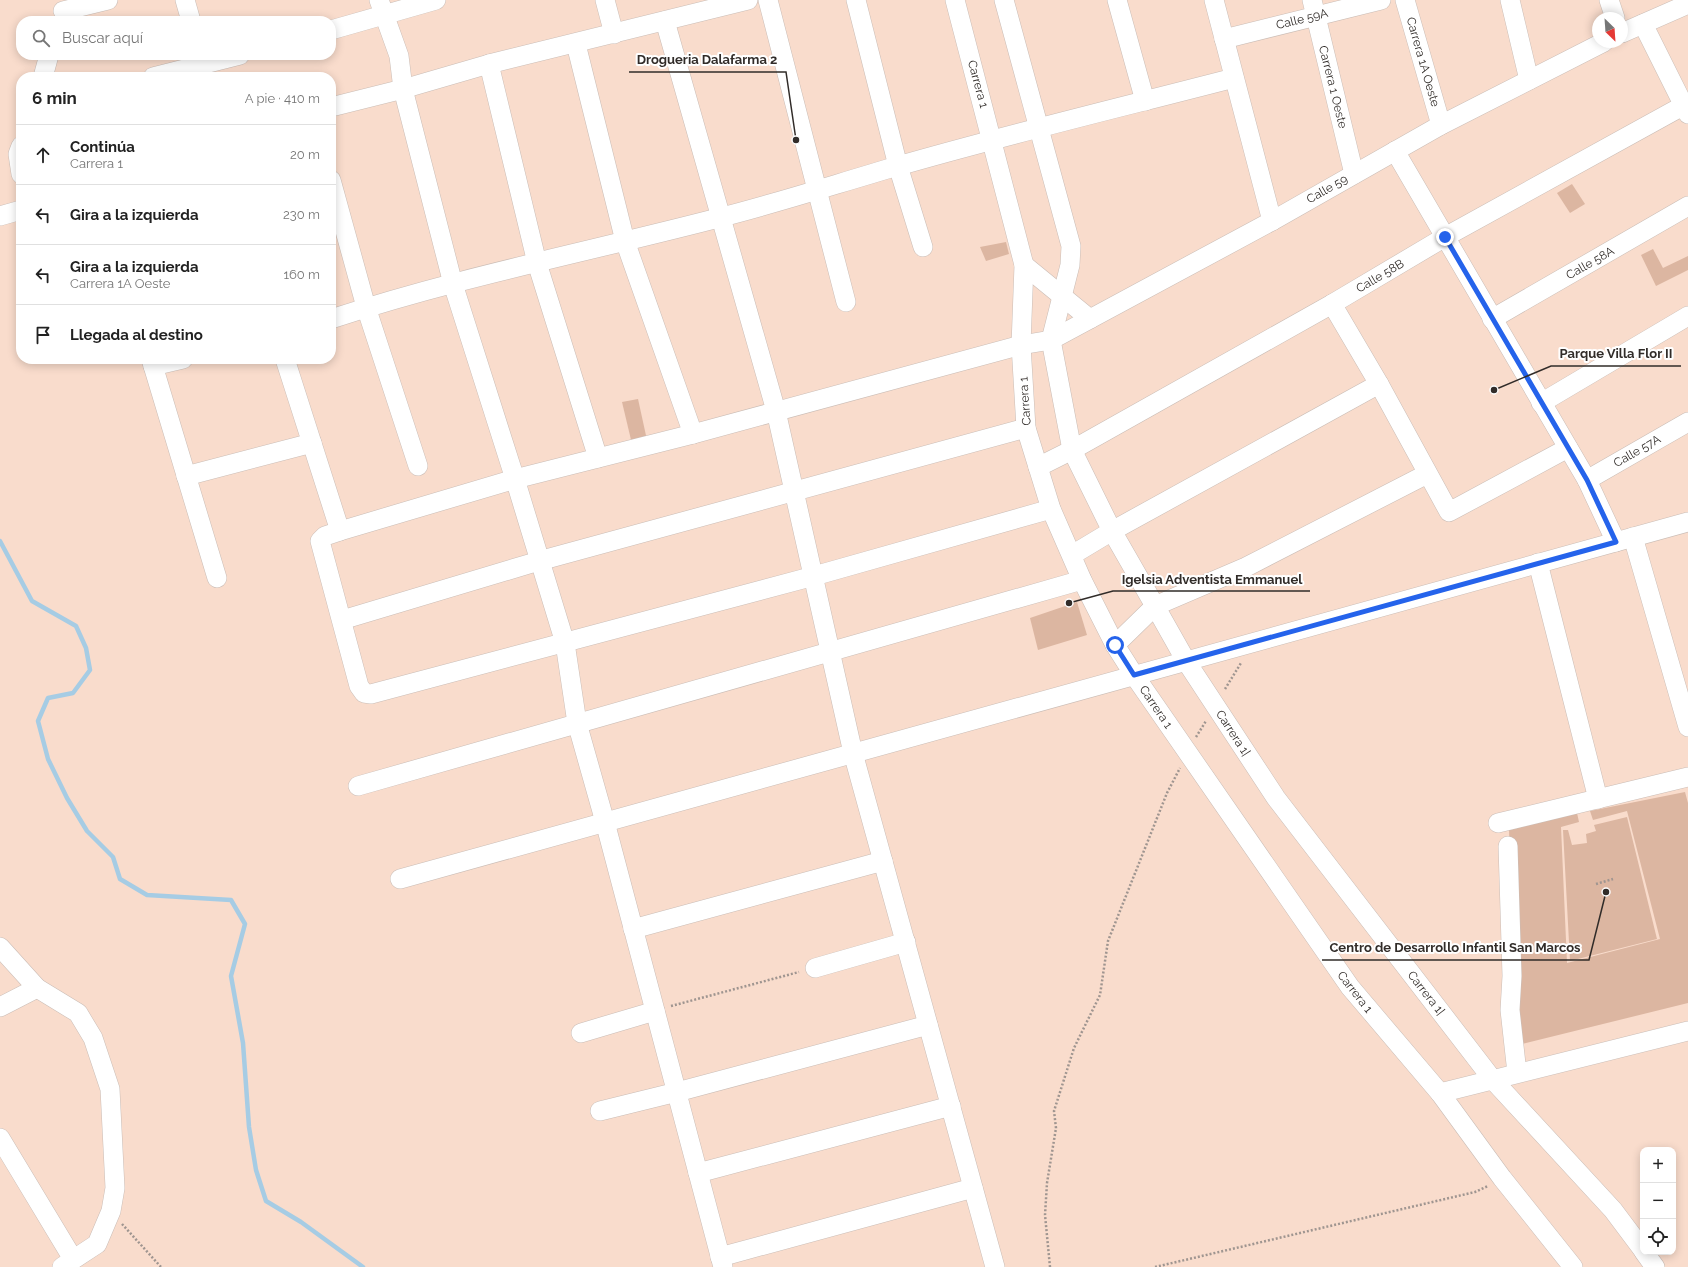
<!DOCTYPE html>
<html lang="es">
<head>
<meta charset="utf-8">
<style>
  body { margin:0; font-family:Raleway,sans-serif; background:#f6f6f6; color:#222 }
  .controls { position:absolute; right:12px; bottom:12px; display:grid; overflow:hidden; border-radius:8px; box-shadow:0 2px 10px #0003 }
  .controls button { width:36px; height:36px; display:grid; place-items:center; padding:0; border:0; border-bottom:1px solid #e0e0e0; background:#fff; color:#222; font:20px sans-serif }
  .compass { position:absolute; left:1592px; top:12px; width:36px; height:36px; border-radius:50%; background:#fff; box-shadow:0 2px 10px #0003; rotate:155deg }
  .stop { position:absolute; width:12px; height:12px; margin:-9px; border:3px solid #2563eb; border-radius:50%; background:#fff }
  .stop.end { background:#2563eb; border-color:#fff; box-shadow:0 1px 4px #0008 }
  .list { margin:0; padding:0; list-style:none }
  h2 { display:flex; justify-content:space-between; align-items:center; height:52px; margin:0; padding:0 16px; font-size:17px }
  h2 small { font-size:13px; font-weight:400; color:#767676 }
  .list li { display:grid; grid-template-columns:26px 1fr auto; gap:12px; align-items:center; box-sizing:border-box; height:60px; padding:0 16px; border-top:1px solid #e0e0e0 }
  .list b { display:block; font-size:15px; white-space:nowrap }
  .list p { margin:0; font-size:13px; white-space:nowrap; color:#767676 }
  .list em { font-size:13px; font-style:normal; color:#767676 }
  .icon { flex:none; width:22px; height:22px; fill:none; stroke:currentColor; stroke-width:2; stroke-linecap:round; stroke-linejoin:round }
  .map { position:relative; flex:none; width:1688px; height:1267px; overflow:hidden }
  .search { position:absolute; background:#fff; box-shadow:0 2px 10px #0003; left:16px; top:16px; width:320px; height:44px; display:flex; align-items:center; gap:10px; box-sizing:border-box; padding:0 14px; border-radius:16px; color:#767676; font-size:15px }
  .panel { position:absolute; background:#fff; box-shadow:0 2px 10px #0003; left:16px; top:72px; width:320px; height:292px; border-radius:16px }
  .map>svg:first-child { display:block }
  .green { fill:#f9dccc; fill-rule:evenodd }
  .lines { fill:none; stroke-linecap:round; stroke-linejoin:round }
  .stream { stroke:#a6cce4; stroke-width:4.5 }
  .building { fill:#dcb6a1 }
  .minor-casing { stroke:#cabdb6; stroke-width:20 }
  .path { stroke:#9f9590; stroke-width:2.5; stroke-dasharray:2 2; stroke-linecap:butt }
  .minor { stroke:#fff; stroke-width:19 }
  .route { stroke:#2563eb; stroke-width:5 }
  .labels { text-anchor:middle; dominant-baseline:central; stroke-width:4; stroke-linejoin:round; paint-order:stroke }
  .street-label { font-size:12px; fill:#312c29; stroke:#fff }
  .leader { fill:none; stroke:#312c29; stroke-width:1.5 }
  .callout-dot { fill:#312c29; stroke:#fff; stroke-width:1.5 }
  .callout-label { font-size:13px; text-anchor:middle; font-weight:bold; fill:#312c29; stroke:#fff; stroke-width:4; stroke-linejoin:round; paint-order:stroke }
</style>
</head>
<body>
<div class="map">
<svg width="1688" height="1267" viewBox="0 0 1688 1267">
  <rect width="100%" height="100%" fill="#fef1ea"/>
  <path class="green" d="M0 0H1688V1267H0ZM1598 18H1622V42H1598ZM21 21H331V55H21ZM21 77H331V359H21ZM1643 1150H1673V1252H1643Z"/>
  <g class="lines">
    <path class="stream" d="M0 541 32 601 76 626 86 648 90 670 73 693 48 698 38 721 48 759 67 798 87 831 113 857 120 879 147 895 231 900 245 924 231 976 243 1043 249 1127 256 1170 266 1201 301 1222 363 1267"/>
  </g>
  <g class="building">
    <path d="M1572 184 1585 204 1570 213 1557 193Z"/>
    <path d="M1006 242 1009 254 986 261 980 247Z"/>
    <path d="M1653 249 1663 268 1688 256V270L1656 286 1641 255Z"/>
    <path d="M638 399 647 440 632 444 622 402Z"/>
    <path d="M1077 602 1087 635 1038 650 1030 618Z"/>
    <path d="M1685 792 1688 803V1003L1518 1045 1514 972 1509 830 1577 813 1579 822 1561 827 1567 963 1660 939 1627 811 1593 820 1590 811Z"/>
    <path d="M1627 817 1657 939 1570 961 1563 830H1568L1572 845 1587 843 1586 834 1596 831 1594 825Z"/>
  </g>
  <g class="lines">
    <g class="minor-casing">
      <g id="minor">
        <path d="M185 0 191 21"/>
        <path d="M379 0 399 56 403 89 453 284 515 479 565 643 577 723 605 822 723 1267"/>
        <path d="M605 0 614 34"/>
        <path d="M768 0 846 302"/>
        <path d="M856 0 898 166 923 247"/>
        <path d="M955 0 1024 265 1021 345 1026 428 1051 509 1082 580 1115 645 1134 675 1350 987 1440 1093 1502 1178 1573 1267"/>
        <path d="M1004 0 1071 246 1070 265 1051 340 1072 450 1112 531 1155 606 1186 661 1276 798 1493 1080 1613 1210 1643 1250"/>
        <path d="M1117 0 1145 101"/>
        <path d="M1214 0 1272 221"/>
        <path d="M1312 0 1354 174"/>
        <path d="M1405 0 1441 125"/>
        <path d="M1510 0 1529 80"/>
        <path d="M1609 0 1615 18"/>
        <path d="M63 11 108 0"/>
        <path d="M665 21 776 411 853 753 995 1267"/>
        <path d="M1643 24 1688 114"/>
        <path d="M331 30 436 0"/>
        <path d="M1622 33 1688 4"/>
        <path d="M1224 39 1381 0"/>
        <path d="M576 44 625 241 693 434"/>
        <path d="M489 64 537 263 598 458"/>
        <path d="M43 77 49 55"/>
        <path d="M153 77 240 55"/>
        <path d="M331 107 403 89 489 64 748 0"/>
        <path d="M21 146 18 154 21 174"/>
        <path d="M1395 151 1587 480 1616 542"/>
        <path d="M331 180 366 307 418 466"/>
        <path d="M0 216 21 210"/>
        <path d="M1024 265 1090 319"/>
        <path d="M1332 304 1379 384 1449 512 1568 448"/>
        <path d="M331 319C459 277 592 251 722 217 781 202 839 183 898 166 1009 134 1122 107 1234 78"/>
        <path d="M1492 319 1688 206"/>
        <path d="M151 359 217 578"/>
        <path d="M285 359 340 531"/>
        <path d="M153 366 183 359"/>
        <path d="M1541 403 1688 316"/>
        <path d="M1038 467 1072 450 1332 304 1445 237 1688 103"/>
        <path d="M186 476 312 443"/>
        <path d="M1587 480 1688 422"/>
        <path d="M1051 509 814 576 371 694 364 693 359 686 320 541 325 536 340 531 515 479 693 434 1021 345 1051 340 1272 221 1441 125 1604 42"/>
        <path d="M1633 537 1688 727"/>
        <path d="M1072 555 1112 531 1379 384"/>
        <path d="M1538 563 1598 799"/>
        <path d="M342 620 539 561 1026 428"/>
        <path d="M1115 645 1155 606 1246 567 1427 474"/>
        <path d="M358 786 1082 580"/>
        <path d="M1498 823 1688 777"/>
        <path d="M1508 846 1512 976 1510 1010 1517 1073"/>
        <path d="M400 879 1688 522"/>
        <path d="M633 929 883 861"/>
        <path d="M0 947 37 988 78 1013 93 1038 110 1089 115 1188 111 1211 97 1244 62 1267"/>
        <path d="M815 968 906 942"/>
        <path d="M0 1007 37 988"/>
        <path d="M581 1033 655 1011"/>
        <path d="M1440 1093 1688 1031"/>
        <path d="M600 1111 677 1092 928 1025"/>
        <path d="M0 1138 73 1259"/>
        <path d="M698 1173 951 1106"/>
        <path d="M1644 1252 1655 1267"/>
        <path d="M720 1257 973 1188"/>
      </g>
    </g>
    <g class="path">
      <path d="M1225 689 1241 663"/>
      <path d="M1196 737 1206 721"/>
      <path d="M1596 884 1613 879"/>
      <path d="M671 1006 799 972"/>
      <path d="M122 1224 161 1267"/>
      <path d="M1050 1267 1045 1215 1047 1183 1056 1128 1054 1111 1074 1048 1100 995 1108 941 1167 793 1180 768"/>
      <path d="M1155 1267 1475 1192 1488 1186"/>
    </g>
    <use href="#minor" class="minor"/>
  </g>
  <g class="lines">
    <path class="route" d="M1115 645 1134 675 1616 542 1587 480 1445 237"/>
  </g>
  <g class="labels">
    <g class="street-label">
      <text transform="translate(1302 19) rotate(-14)">Calle 59A</text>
      <text transform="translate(1423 62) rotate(74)">Carrera 1A Oeste</text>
      <text transform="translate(978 84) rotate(75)">Carrera 1</text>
      <text transform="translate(1333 87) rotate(76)">Carrera 1 Oeste</text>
      <text transform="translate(1327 189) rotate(-30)">Calle 59</text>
      <text transform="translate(1590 263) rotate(-30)">Calle 58A</text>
      <text transform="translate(1380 276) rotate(-31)">Calle 58B</text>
      <text transform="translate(1025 401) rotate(-94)">Carrera 1</text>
      <text transform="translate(1637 451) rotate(-30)">Calle 57A</text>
      <text transform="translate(1156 707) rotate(56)">Carrera 1</text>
      <text transform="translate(1233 733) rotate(57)">Carrera 1|</text>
      <text transform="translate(1355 992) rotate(52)">Carrera 1</text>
      <text transform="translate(1426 993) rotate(52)">Carrera 1|</text>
    </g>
  </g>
  <path class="leader" d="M796 140L786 72H629M1494 390L1551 366H1681M1069 603L1113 591H1310M1606 892L1589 960H1322"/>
  <g class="callout-dot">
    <circle cx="796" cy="140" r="4"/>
    <circle cx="1494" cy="390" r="4"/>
    <circle cx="1069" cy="603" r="4"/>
    <circle cx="1606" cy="892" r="4"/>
  </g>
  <g class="callout-label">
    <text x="707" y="64">Drogueria Dalafarma 2</text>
    <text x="1616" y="358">Parque Villa Flor II</text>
    <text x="1212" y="584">Igelsia Adventista Emmanuel</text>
    <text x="1455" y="952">Centro de Desarrollo Infantil San Marcos</text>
  </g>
</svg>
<div class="controls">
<button>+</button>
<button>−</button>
<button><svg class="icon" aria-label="locate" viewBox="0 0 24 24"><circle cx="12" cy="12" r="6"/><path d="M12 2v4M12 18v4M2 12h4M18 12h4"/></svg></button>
</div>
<svg class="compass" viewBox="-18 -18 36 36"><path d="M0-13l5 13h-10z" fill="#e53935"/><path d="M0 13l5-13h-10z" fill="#767676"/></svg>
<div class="stop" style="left:1115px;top:645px"></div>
<div class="stop end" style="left:1445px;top:237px"></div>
<div class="search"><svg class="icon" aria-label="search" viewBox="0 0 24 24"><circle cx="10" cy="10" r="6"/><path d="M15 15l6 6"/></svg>Buscar aquí</div>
<section class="panel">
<h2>6 min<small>A pie · 410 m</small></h2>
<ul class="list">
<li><svg class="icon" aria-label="ahead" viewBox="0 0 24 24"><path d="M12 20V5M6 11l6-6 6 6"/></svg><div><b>Continúa</b><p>Carrera 1</p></div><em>20 m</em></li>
<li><svg class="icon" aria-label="left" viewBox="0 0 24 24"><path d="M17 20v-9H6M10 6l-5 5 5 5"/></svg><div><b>Gira a la izquierda</b></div><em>230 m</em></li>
<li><svg class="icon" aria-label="left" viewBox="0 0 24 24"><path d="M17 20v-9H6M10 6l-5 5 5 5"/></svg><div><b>Gira a la izquierda</b><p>Carrera 1A Oeste</p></div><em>160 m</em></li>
<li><svg class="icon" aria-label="arrive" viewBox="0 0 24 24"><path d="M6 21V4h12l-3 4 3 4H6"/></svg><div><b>Llegada al destino</b></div></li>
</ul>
</section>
</div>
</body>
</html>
